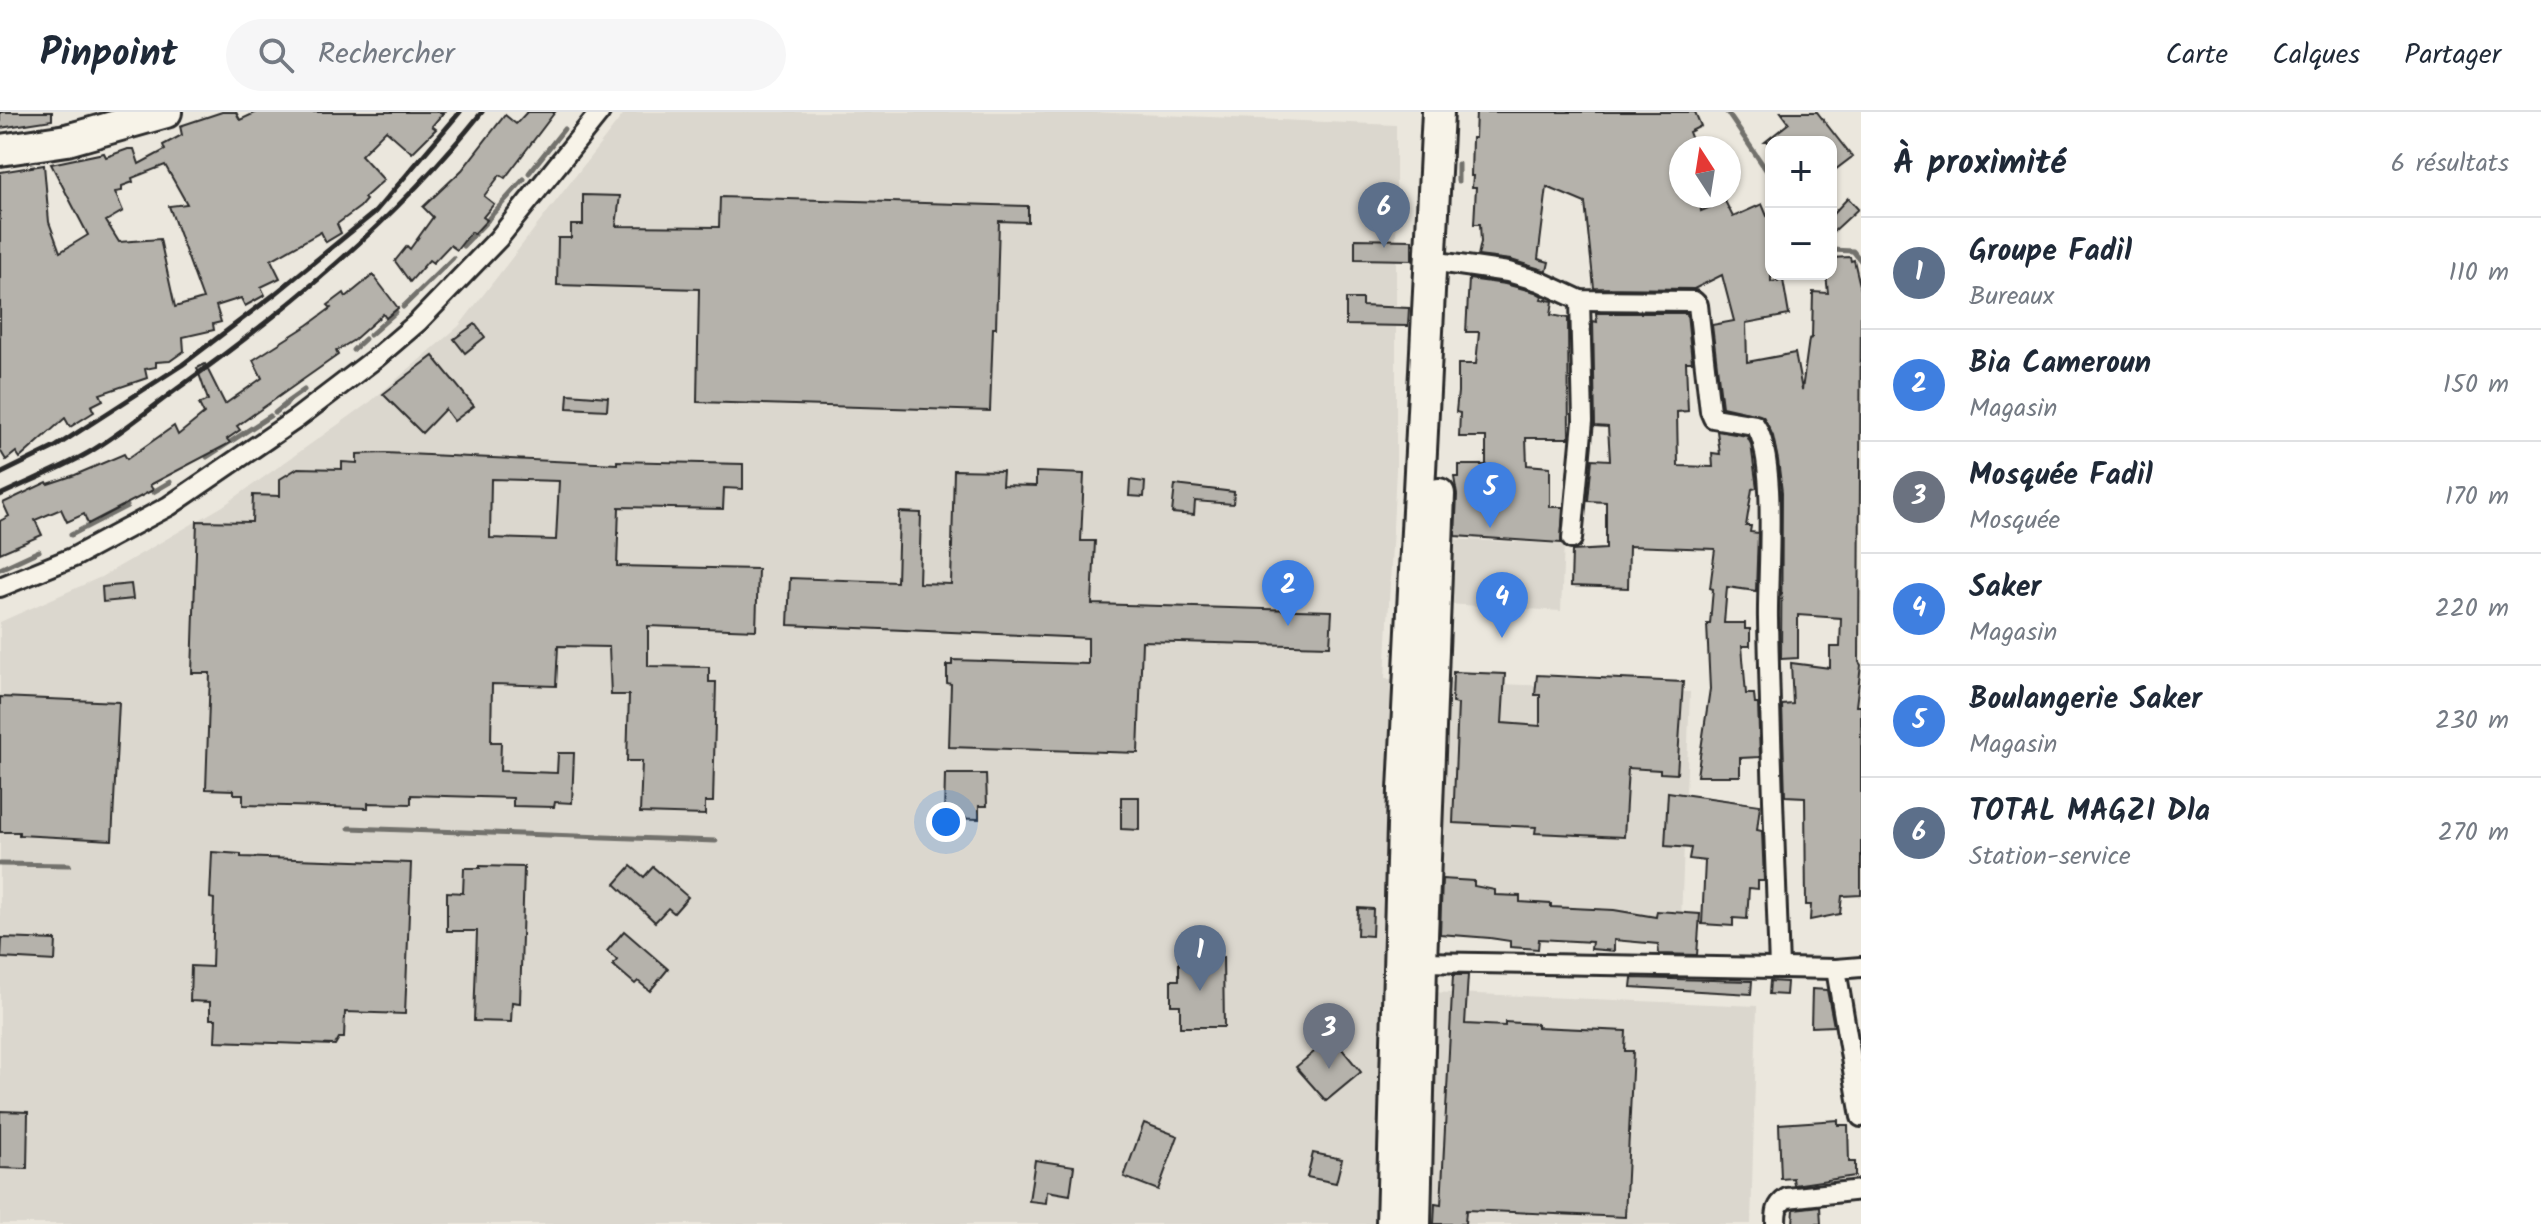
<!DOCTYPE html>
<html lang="fr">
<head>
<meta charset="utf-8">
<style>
  body { margin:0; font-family:Kalam,sans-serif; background:#f6f6f7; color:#1f2937 }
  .controls { position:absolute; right:24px; top:24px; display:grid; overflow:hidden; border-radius:16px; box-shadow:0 2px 6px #0004 }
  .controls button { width:72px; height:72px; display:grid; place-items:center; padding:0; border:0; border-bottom:2px solid #e0e1e3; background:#fff; color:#1f2937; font:40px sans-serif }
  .compass { position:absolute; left:1669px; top:24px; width:72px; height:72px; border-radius:50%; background:#fff; box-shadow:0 2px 6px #0004; rotate:348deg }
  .you { position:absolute; left:946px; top:710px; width:28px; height:28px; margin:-20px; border:6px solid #fff; border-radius:50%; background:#1a73e8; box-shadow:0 0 0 12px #1a73e833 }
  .badge { display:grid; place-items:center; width:52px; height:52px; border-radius:50%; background:#1f6fb2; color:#fff; font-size:26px; font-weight:700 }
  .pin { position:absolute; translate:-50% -66px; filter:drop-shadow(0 2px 4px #0008) }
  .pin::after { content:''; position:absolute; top:42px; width:28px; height:24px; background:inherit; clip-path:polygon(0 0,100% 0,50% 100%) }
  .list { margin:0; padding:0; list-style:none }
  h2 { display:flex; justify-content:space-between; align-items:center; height:104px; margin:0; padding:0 32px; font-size:34px }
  h2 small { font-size:26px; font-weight:400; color:#747a83 }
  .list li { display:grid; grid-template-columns:52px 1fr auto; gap:24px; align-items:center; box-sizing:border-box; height:112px; padding:0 32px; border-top:2px solid #e0e1e3 }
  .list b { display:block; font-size:30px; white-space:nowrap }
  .list p { margin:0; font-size:26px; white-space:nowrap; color:#747a83 }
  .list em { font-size:26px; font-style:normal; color:#747a83 }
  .icon { flex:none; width:44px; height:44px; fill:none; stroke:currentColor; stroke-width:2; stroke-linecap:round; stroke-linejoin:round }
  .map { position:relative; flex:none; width:1861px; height:1112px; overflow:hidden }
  header { display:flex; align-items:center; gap:48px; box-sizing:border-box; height:112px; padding:0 40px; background:#fff; border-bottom:2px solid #e0e1e3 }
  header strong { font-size:38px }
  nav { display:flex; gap:44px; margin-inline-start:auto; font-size:28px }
  .search { width:560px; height:72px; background:#f6f6f7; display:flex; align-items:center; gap:20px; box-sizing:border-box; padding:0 28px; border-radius:44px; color:#747a83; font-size:30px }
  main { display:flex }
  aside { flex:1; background:#fff }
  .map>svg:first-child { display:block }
  .built { fill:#dbd7ce }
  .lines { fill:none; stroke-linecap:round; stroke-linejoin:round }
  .stream { stroke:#72716c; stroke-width:5 }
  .building { fill:#b5b2ab; stroke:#2b2b2b; stroke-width:2; fill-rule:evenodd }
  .minor-casing { stroke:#2b2b2b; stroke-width:24 }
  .primary-casing { stroke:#2b2b2b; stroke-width:36 }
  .minor { stroke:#f7f3e8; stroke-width:18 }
  .primary { stroke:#f7f3e8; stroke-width:30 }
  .rail { stroke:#2b2b2b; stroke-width:5 }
</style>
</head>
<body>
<header>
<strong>Pinpoint</strong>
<div class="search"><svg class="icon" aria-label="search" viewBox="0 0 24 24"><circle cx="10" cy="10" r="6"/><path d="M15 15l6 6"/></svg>Rechercher</div>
<nav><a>Carte</a><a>Calques</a><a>Partager</a></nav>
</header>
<main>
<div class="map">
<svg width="1861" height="1112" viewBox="0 0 1861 1112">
  <rect width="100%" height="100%" fill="#ebe7dd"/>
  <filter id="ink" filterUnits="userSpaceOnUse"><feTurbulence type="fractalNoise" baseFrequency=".0125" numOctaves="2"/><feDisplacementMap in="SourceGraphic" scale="16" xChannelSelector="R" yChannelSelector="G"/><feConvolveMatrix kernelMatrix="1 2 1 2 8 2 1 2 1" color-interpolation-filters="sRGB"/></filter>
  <g filter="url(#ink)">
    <g class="built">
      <path d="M625 0H1090L1396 13V358L1385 567 1690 580 1681 809 1431 799 1430 880 1757 894 1751 1112H0V510L101 465 223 394 370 290 459 214Z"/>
      <path d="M1447 427 1564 432 1561 499 1447 492Z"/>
    </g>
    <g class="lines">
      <g class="stream">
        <path d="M1727 0 1771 65"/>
        <path d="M57 14 75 10"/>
        <path d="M529 61 564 17"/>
        <path d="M1458 69V52"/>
        <path d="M489 106 524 67"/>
        <path d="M463 134 488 108"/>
        <path d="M1831 138 1853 139 1861 149"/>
        <path d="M403 195 453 146"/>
        <path d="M370 223 396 200"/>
        <path d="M353 238 365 227"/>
        <path d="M287 290 304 278"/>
        <path d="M275 301 286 292"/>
        <path d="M207 345 270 304"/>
        <path d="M153 380 170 370"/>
        <path d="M71 423 127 394"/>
        <path d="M0 457 39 439"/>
        <path d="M349 716 716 729"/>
        <path d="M0 752 69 753"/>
      </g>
    </g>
    <g class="building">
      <path d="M0 0H52V8L0 16Z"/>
      <path d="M222 0H236L240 8 257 0H444L432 14 436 17 412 41 386 18 361 43 384 68 364 86 366 88 360 95 337 112 341 121 326 130 321 120 271 148 280 166 261 175 265 183 245 194 241 186 216 194 221 210 213 212 214 218 183 225 184 239 170 249 156 250V255L145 257 147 266 100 282 103 288 91 294 94 300 70 315 65 306 20 346 16 340 6 348 0 338V60L44 53 49 110 60 140 88 123 51 52 104 41 106 45 128 37H134L139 52 165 38 163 33 182 23 180 14ZM165 53 187 92 169 94 203 187 175 195 160 127 119 130 106 109 123 99 115 80 122 79V74L133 70 132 66Z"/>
      <path d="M527 0H555L505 66 500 63 484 84 494 92 483 105 487 108 474 122 471 120 457 138 450 133 433 151 429 148 410 170 395 149 407 134 410 137 433 105 423 95 462 58 505 3 516 12Z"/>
      <path d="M1476 0H1695L1701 14 1689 20 1695 36H1681V84H1699L1701 99 1725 89 1733 105 1762 92 1767 104 1771 103V170L1783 168 1789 203 1746 211 1747 250 1795 241 1802 278 1809 227 1812 226 1813 180 1828 181 1826 162H1831V146L1850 145 1851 149 1854 148 1861 178 1859 550 1861 553 1856 594H1861V783L1842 784 1840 802 1810 808 1811 793H1806L1805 685 1785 684 1782 593 1793 592 1791 551 1830 556V535H1840L1841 506 1798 503V546L1781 547 1782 380 1778 348 1773 324 1763 304 1722 295 1712 213 1734 209 1722 163 1694 177 1594 176 1585 91 1547 75 1538 147 1549 150 1547 159 1511 148 1478 144 1481 130 1480 112H1474L1476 75H1472L1473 64H1471L1472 26H1475Z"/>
      <path d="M1781 0H1817L1852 45 1831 61V30H1765L1789 11Z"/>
      <path d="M583 83 620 84 616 114 719 115 720 85 1028 94V110L999 109 996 216H993L990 299 697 290 699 177 557 173 558 126H571V113H583Z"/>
      <path d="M1848 86 1858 97 1831 122V104Z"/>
      <path d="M1355 127 1412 128V148L1355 147Z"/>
      <path d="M373 163 398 196 386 206 383 202 354 228 336 239 338 243 237 314 240 318 227 327 230 331 150 373 153 378 88 412 84 402 67 410 61 397 35 408 42 423 0 441V409L9 404 3 391 47 370 48 372 75 363 124 342 127 347 174 314 178 323 204 302 199 292 208 288 197 256 205 252 225 292 262 266 253 248 308 213 331 196 328 193 344 181 346 185Z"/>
      <path d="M1469 167 1505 172 1535 180 1542 184 1541 187 1553 189 1551 203 1568 206 1569 326H1526L1527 353 1550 355V395H1563L1561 431 1455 424 1457 383 1454 365H1459V353H1486V325H1459L1460 301 1456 300 1458 280V252H1476L1479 220H1466Z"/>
      <path d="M1346 187H1362V194L1409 196 1408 214 1346 213Z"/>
      <path d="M1596 201H1687L1692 250H1686L1688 299 1677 300 1678 354 1713 355 1712 341 1720 342 1717 319 1747 324 1751 332 1757 376 1752 377 1746 414H1751L1750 420 1758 421 1756 479 1727 475 1724 511H1745V517H1750V534H1742L1746 582H1754L1755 592H1758L1760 645 1740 646V664H1697L1710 577 1707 512H1710L1713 477 1710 476 1715 437 1629 434 1628 476 1571 474 1572 439 1606 437V390L1588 389 1592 347 1610 348 1608 315 1595 314 1593 209 1597 210Z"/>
      <path d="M475 212 485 225 465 241 454 227Z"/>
      <path d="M433 244 474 294 454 309 445 297 422 321 383 282Z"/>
      <path d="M568 282 608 285 607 298 567 296Z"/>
      <path d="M385 341 617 352V349L743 352V377L724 376 723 397 619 395 617 454 758 457 756 518 648 514V554L709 555V570H716L713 690H705V703L640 701 642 649H627L629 583H611L609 535 558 534 556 574 492 572 491 630H501L500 659 557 661 558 641H574L572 691 555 690 554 695 513 694V686L411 683V692L368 691V696L243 693V682H234V678L206 677 210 561H192L197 409 252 410 253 383 280 384V367L298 356 342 357V350L357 351V342ZM491 367 559 369 556 428 490 426Z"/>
      <path d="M954 358 1003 359 1002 373 1036 374V360L1084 362 1081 429H1095L1092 492 1332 499 1330 534 1142 529 1138 641 949 635 951 572 947 571V553H952V548L1088 552V526L788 513 790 466 897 470 899 400 921 401 919 471 951 472Z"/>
      <path d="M1130 368 1145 370 1144 385 1129 384Z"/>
      <path d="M1175 373 1234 380 1233 392 1195 389 1194 403 1172 401Z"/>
      <path d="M131 472 133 487 103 490 102 475Z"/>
      <path d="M1453 560 1505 562 1502 611 1540 614V583H1535L1537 563 1683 570 1677 662 1660 661V658L1628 656 1624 725 1535 721 1536 715 1453 711 1458 592 1452 591Z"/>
      <path d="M0 585 119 590 112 728 19 723V720H0Z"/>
      <path d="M945 662H986L987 694H979V707L944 706Z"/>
      <path d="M1668 680 1760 693 1757 718 1762 719 1764 769H1758V777L1749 776 1747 807 1733 806V814L1702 812 1705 749 1689 747 1691 736 1665 734Z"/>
      <path d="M1121 685H1139V718L1121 717Z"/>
      <path d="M212 740 241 742V745L411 751 405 902 345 900 344 926H339L335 933 215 929 216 907H210V890L190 889 191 854 212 855 214 787 210 786Z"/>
      <path d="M480 754 524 755 520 891 512 890 511 910 474 909 477 819H447V780L463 781 464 756H480Z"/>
      <path d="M631 754 644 765 653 755 688 785 674 801 668 796 655 810 615 772Z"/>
      <path d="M1442 767 1474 769V774L1495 778V783L1520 784V790L1551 792V795L1614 798 1656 805 1657 799 1700 802 1697 843 1659 842 1658 832 1614 828V839L1591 837 1592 830 1539 827 1538 837 1510 835V829L1490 826 1440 822Z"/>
      <path d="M1358 796 1373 797 1372 824 1357 823Z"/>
      <path d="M624 819 668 857 650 879 638 869 635 872 613 853 617 848 607 839Z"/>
      <path d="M2 826 56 828 55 849 1 846Z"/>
      <path d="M1223 845 1224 915H1180V893H1171V868H1179V846Z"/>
      <path d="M1453 863H1468L1465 912 1505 914V910L1537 912V915L1626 919 1625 939H1633L1625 1105 1466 1098 1465 1112H1434L1435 1092 1441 1093Z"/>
      <path d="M1632 866 1752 869 1751 882 1631 875Z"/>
      <path d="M1770 869 1787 870 1786 883 1769 882Z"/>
      <path d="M1812 877 1827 878 1834 914 1811 915Z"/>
      <path d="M1332 925 1361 960 1326 989 1296 955Z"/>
      <path d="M0 999 28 1000 27 1057 0 1056Z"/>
      <path d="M1838 1008V1013H1848L1849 1050H1855V1064L1794 1073 1793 1066 1781 1067 1779 1012Z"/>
      <path d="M1144 1011 1178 1024 1158 1078 1124 1065Z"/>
      <path d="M1313 1041 1342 1047 1336 1071 1307 1065Z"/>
      <path d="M1035 1048 1074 1054 1070 1083 1047 1079 1046 1091 1029 1089Z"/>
      <path d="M1820 1094 1821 1112H1793L1794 1097Z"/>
    </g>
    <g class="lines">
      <g class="minor-casing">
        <g id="minor">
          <path d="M1431 149 1508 160 1539 169 1580 188 1694 189 1698 193 1710 299 1713 306 1755 313C1778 345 1767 463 1768 507 1770 623 1775 739 1779 856"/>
          <path d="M1572 427 1583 309 1580 188"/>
          <path d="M0 475 74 445 169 394 296 307 376 246 418 210 498 127 600 0"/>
          <path d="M1421 850 1836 857 1861 855"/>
          <path d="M1836 857 1861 1005"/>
          <path d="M1776 1112C1776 1100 1776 1093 1787 1086L1861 1078"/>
        </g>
      </g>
      <g class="primary-casing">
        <g id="primary">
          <path d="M0 38 67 28 166 0"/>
          <path d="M1392 1112 1404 678 1438 0"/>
          <path d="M1415 1112 1421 850 1439 382"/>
        </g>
      </g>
      <use href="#minor" class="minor"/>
      <use href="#primary" class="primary"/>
      <g class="rail">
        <path d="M0 362 55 335 182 253 275 182 375 100 460 0"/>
        <path d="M0 383C29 369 60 357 88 341 119 323 148 298 177 277 289 197 395 109 482 0"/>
      </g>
    </g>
  </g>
</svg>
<div class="controls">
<button>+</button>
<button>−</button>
</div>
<svg class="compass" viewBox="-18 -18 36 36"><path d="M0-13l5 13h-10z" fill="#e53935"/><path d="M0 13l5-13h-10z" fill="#747a83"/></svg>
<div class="you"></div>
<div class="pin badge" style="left:1200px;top:879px;background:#5c6f8a">1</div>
<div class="pin badge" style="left:1288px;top:514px;background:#3f7fe0">2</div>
<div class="pin badge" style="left:1329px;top:957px;background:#6b7280">3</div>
<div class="pin badge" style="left:1502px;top:526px;background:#3f7fe0">4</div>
<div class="pin badge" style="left:1490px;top:416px;background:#3f7fe0">5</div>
<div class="pin badge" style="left:1384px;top:136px;background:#5c6f8a">6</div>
</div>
<aside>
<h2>À proximité<small>6 résultats</small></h2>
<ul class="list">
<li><span class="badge" style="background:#5c6f8a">1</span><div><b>Groupe Fadil</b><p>Bureaux</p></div><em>110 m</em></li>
<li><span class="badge" style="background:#3f7fe0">2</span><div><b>Bia Cameroun</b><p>Magasin</p></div><em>150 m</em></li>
<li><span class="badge" style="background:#6b7280">3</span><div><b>Mosquée Fadil</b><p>Mosquée</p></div><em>170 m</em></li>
<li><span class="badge" style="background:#3f7fe0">4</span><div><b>Saker</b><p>Magasin</p></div><em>220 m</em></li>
<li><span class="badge" style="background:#3f7fe0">5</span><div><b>Boulangerie Saker</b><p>Magasin</p></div><em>230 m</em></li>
<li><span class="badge" style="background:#5c6f8a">6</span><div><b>TOTAL MAGZI Dla</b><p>Station-service</p></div><em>270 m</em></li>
</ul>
</aside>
</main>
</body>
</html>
